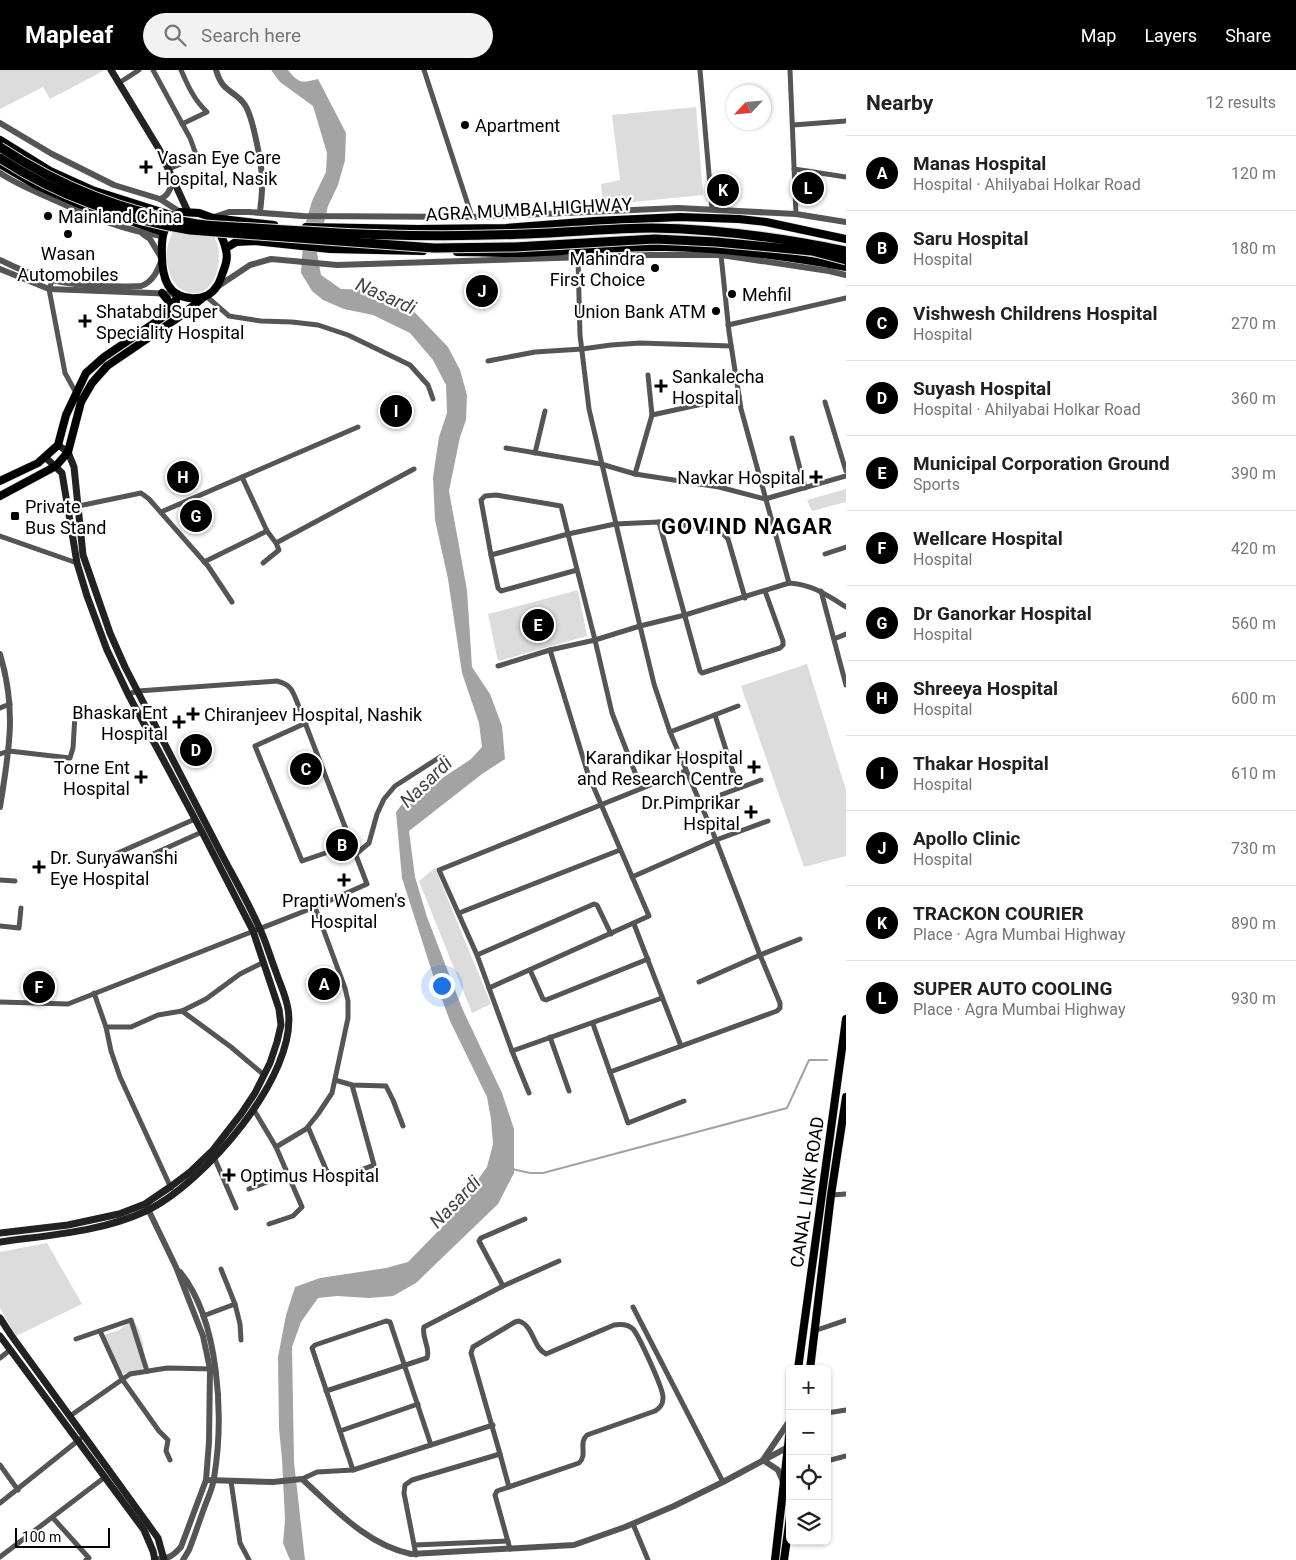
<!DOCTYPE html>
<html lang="en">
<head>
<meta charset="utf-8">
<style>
  body { margin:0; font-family:Roboto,sans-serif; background:#f2f2f2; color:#222 }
  .controls { position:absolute; right:15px; bottom:15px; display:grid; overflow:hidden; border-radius:8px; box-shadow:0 1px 4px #0004 }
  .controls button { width:45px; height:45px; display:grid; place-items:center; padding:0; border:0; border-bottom:1px solid #e0e0e0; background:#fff; color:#222; font:25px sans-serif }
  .compass { position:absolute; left:726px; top:15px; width:45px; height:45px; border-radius:50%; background:#fff; box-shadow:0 1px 4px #0004; rotate:244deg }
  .scale { position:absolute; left:15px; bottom:12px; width:95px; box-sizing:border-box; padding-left:5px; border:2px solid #000; border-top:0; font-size:14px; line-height:18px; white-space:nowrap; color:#000; -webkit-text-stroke:4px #fff; paint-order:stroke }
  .you { position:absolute; left:441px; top:915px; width:18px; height:18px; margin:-12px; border:4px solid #fff; border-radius:50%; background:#1a73e8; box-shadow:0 0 0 8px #1a73e833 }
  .badge { display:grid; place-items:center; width:32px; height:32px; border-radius:50%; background:#000; color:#fff; font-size:16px; font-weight:700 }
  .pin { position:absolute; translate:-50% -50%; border:2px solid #fff; box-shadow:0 1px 5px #0006 }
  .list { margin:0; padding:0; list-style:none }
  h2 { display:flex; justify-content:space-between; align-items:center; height:65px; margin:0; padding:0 20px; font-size:21px }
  h2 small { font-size:16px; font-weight:400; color:#767676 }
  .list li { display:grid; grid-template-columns:32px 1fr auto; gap:15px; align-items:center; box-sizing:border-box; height:75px; padding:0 20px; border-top:1px solid #e0e0e0 }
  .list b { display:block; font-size:19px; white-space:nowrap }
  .list p { margin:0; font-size:16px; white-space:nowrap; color:#767676 }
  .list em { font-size:16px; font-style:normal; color:#767676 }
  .icon { flex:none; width:28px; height:28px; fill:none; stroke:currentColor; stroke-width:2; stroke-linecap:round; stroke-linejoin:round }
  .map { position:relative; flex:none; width:846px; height:1490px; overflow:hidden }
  header { display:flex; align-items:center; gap:30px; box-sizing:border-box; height:70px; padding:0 25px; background:#000; color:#fff }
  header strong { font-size:24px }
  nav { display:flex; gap:28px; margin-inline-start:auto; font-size:18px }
  .search { width:350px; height:45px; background:#f2f2f2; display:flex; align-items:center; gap:12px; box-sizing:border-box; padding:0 18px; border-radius:28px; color:#767676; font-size:19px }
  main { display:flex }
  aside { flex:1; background:#fff }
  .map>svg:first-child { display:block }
  .green { fill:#dcdcdc }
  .water { fill:#a3a3a3 }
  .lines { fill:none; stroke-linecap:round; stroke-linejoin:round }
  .stream { stroke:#a3a3a3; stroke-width:2 }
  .primary-casing { stroke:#dbdbdb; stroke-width:9 }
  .minor { stroke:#555; stroke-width:5 }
  .tertiary { stroke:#555; stroke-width:6 }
  .secondary { stroke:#222; stroke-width:7 }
  .primary { stroke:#000; stroke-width:8 }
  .motorway-bridge-casing { stroke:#dbdbdb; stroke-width:11; stroke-linecap:butt }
  .motorway-bridge { stroke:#000; stroke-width:9 }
  .poi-dot { fill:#000; stroke:#fff; stroke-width:2 }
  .labels { text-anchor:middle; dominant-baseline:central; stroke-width:4.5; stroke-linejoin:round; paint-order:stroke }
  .poi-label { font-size:18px; fill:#000; stroke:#fff; text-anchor:start }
  .street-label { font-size:18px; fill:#000; stroke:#fff }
  .water-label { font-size:19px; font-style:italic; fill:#444; stroke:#fff }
  .district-label { font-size:22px; font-weight:bold; letter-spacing:1px; fill:#000; stroke:#fff }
</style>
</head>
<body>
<header>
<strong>Mapleaf</strong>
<div class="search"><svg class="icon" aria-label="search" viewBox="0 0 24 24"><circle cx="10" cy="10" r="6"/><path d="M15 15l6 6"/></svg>Search here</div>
<nav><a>Map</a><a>Layers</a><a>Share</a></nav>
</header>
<main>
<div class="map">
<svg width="846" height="1490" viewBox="0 0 846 1490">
  <rect width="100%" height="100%" fill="#fff"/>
  <g class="green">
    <path d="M0 0H105L50 29 43 17 0 39Z"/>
    <path d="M696 37 703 125 603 135 601 114 620 110 612 45Z"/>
    <path d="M209 156C212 163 217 170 218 177 222 197 213 230 186 222 172 218 166 197 167 183 167 174 171 166 175 157Z"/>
    <path d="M846 419V432L812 441 807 430Z"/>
    <path d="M578 520 587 566 498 591 488 544Z"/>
    <path d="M807 594 846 720V786L804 797 741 616Z"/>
    <path d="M435 798 491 934 472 943 419 811Z"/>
    <path d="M47 1173 82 1234 16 1266 0 1238V1182Z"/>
    <path d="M133 1250C142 1262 148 1285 142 1300L120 1304 104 1265 119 1260Z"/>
  </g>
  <path class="water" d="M271 0H288C299 14 302 13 318 9L346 63 345 90 338 115 328 136 317 183 321 205 341 219 376 220 399 226 448 277 460 300 467 325 466 350 460 367 449 421 467 520 472 597 490 624 502 656 505 689 482 704 409 761 415 807 427 847 462 938 502 1023 514 1059V1103L498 1134 416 1213 393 1226 369 1228 337 1226 318 1228 301 1252 292 1277 294 1392 305 1490H290L283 1473 285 1450 282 1389 279 1358 278 1287 286 1245 295 1217 320 1208 386 1198 408 1192 449 1150 487 1097 493 1074 491 1049 487 1027 450 951 432 902 402 808 396 742 407 728 441 709 471 689 482 677 479 653 462 603 448 509 435 450 433 407 439 367 447 343 446 315 433 290 410 263 373 245 344 239 323 230 312 221 301 203 304 159 312 131 326 102 327 83 313 36 280 12Z"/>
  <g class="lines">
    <path class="stream" d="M512 1099 530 1103H543L787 1038 809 990H827"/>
    <g class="primary-casing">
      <g id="primary">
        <path d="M0 70 50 101 92 120 174 146"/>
        <path d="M0 94 36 115 79 134 163 162"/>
        <path d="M213 148C217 158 224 169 226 180 228 188 226 194 223 202 221 207 220 212 217 216 207 233 178 232 168 215 163 206 162 196 162 186 161 164 163 156 180 142L199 143 213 148 274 155"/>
        <path d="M306 157 418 159 506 158 595 151 680 147 739 149 766 152 846 169"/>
        <path d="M226 178 236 172 255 171 330 179 423 181"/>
        <path d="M457 182C477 182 497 183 518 183 567 182 616 176 665 177 726 178 786 186 846 197"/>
        <path d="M162 223 170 233 169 243"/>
        <path d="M0 411 38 393 58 375 66 345 86 303 104 287 169 243 175 236 177 224"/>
        <path d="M0 426 56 396 68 382 81 332 92 313 107 296 179 247 204 227"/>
        <path d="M798 1299 846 949"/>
        <path d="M810 1299 831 1125 846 1027"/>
        <path d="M775 1490 790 1359"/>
        <path d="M784 1490 790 1447"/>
      </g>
    </g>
    <g class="minor">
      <path d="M153 0 190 68 197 87 169 99"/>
      <path d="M181 0C188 16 194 30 207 42L182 54"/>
      <path d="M424 0 472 147"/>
      <path d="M700 0 712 139"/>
      <path d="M790 0 796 144"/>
      <path d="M119 13 139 0"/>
      <path d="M793 55 846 51"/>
      <path d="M794 99 846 107"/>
      <path d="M721 185 729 262 741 339 789 513"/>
      <path d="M578 188 580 265 589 339 640 556 685 545 789 513C811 514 827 525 846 537"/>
      <path d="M52 211 49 219 65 303 81 332"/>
      <path d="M206 226 229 246 261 251 292 252 318 255 348 265 410 295 428 315 433 329"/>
      <path d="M728 255 846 228"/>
      <path d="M488 291 535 282 582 279 611 275 640 273 731 276"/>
      <path d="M825 332 846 401"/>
      <path d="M652 345 739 326"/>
      <path d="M792 368 805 418"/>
      <path d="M506 378 601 394 635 404 719 417 765 429 846 406"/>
      <path d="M535 383 545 341"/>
      <path d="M635 404 652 345 648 305"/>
      <path d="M242 407 267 461"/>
      <path d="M69 438 141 423 149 429 208 496 232 532"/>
      <path d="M161 442 358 357"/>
      <path d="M659 452 720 460 728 469 745 528"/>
      <path d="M0 466 77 493"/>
      <path d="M825 484 846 477"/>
      <path d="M491 485 481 430 485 426 496 425 561 436 568 464 615 454 659 452 700 601 702 603 780 578 783 575V571L765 521"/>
      <path d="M204 492 267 461 276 473 414 399"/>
      <path d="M263 493 279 480 276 473"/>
      <path d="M577 500 501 521 498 518 491 485 568 464 595 570 640 556 654 614 670 662 716 770 760 885 780 933V938L777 941 610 1002"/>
      <path d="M821 521 846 615"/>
      <path d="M834 569 846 564"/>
      <path d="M498 596 550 580 595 570 612 643 641 718"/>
      <path d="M0 638 10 634"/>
      <path d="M715 645 738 718"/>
      <path d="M306 653 255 676 302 791 352 774"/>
      <path d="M670 662 738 636"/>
      <path d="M0 684 9 681 70 688 73 678 75 645"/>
      <path d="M699 733 761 710"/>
      <path d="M356 784 369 773 377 744 384 729 395 716 440 687"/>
      <path d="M142 789 202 762"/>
      <path d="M102 790 195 749"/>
      <path d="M632 807 716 770 768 751"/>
      <path d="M0 810 15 811"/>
      <path d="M459 843 620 780"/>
      <path d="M634 854 681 976"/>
      <path d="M0 856 19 858 21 838"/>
      <path d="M477 885 594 834 597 835 611 864"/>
      <path d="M530 900 543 929 546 930 648 889"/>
      <path d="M699 912 760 885 800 869"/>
      <path d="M489 918 649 846 588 704 550 580"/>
      <path d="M94 923 106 957H131L158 945 182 941 206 929 240 904 264 892"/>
      <path d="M662 928 512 981 477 885 439 800 685 701"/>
      <path d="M0 932 68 934 315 837 367 814 299 637C293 623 293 615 277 611L138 621 128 624"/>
      <path d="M182 941 231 977 264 1005"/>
      <path d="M593 954 628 1053 684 1031"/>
      <path d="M106 957 111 981 120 1007 171 1118"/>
      <path d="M550 967 569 1021"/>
      <path d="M512 981 529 1023"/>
      <path d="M335 1010 352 1015 386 1016 393 1030 403 1056"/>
      <path d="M254 1040 276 1077 302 1137 293 1146 269 1154"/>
      <path d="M308 1057 331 1111 374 1095 352 1015"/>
      <path d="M276 1077 306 1059 318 1044 332 1023 348 948V931L345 918 315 837"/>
      <path d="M214 1087 236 1138"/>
      <path d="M249 1119 288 1104"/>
      <path d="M831 1125 846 1124"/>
      <path d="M503 1216 479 1171 481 1168 525 1149"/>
      <path d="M235 1234 240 1254 241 1270"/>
      <path d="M633 1237 723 1412"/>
      <path d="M203 1246 235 1234 221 1199"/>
      <path d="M100 1261 122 1309 159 1361 168 1370 166 1381 170 1390"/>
      <path d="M814 1261 846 1250"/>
      <path d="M76 1269 131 1250 147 1301"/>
      <path d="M0 1288 10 1280"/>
      <path d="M326 1321 427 1288C431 1278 421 1267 424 1257L503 1216 559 1191"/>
      <path d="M827 1343 846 1340"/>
      <path d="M70 1346 130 1304 167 1298 213 1299"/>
      <path d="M340 1361 418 1334"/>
      <path d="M500 1384 509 1417"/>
      <path d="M827 1391 846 1386"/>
      <path d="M0 1395 18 1420"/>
      <path d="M353 1400 312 1278 315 1275 386 1251 390 1252 431 1375"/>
      <path d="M302 1409 317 1402 353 1400 493 1355"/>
      <path d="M231 1411 240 1473 249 1490"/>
      <path d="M0 1433 80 1369"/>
      <path d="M53 1448 89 1488 86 1490"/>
      <path d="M633 1454 648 1490"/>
      <path d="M415 1475 508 1471"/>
      <path d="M416 1485 404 1423 405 1415 412 1410 500 1384 471 1283 473 1277 515 1252 519 1251C534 1256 533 1278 546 1284L614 1255C620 1254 628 1254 633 1259 639 1266 664 1320 663 1328 663 1335 660 1338 655 1341L587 1365C578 1373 588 1385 579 1393L497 1421 495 1425 510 1479"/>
      <path d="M0 1487 105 1407"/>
    </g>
    <g class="tertiary">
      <path d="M216 0C223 24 234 19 245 35 253 47 261 92 262 107 263 119 261 131 260 142"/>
      <path d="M0 53 52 84 114 115 160 129 180 142"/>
      <path d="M0 103C16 114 34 121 52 129 87 145 124 161 163 166"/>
      <path d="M160 129C169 126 171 117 173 109"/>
      <path d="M214 147 229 142H249L303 146 472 147 678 138 796 144 846 152"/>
      <path d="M0 190C38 209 63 215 105 216 117 216 129 217 141 216 153 212 158 200 162 189L150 169 143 164"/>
      <path d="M0 199 49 219 177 224"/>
      <path d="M217 217 250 195 271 189 337 195 651 185H721L829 201 846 205"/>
      <path d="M0 584C17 640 9 681 0 737"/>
      <path d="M147 1137 176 1197 203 1266 210 1299 209 1372 206 1410 181 1477C173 1486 167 1490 154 1489"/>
      <path d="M180 1202C220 1251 224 1348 214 1408 213 1417 209 1425 206 1433 200 1449 195 1465 189 1480L183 1490"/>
      <path d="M206 1410 273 1412 302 1409C335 1439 367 1475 411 1484L574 1475 625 1457 674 1436 723 1412 790 1376"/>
      <path d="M784 1414 778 1400 763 1390 790 1350"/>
    </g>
    <g class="secondary">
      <path d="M111 0 159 79 188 142"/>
      <path d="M0 1163 68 1155 119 1144 145 1134 170 1117 190 1102 213 1080 241 1044 255 1023 270 993 277 972 281 955 279 939 253 861 202 762 128 624 107 580 87 526 77 493 62 403 45 387"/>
      <path d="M0 1172C49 1165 101 1162 146 1141 203 1114 299 1005 288 939 286 926 280 914 276 902 270 887 266 871 259 857 248 832 234 808 221 783 189 721 157 659 125 597L110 563 83 485 74 397 68 382 58 375"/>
      <path d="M0 1248 11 1265 158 1468 164 1490"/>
      <path d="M0 1266 144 1460 153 1481 155 1490"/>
    </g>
    <use href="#primary" class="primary"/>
    <g class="motorway-bridge-casing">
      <g id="motorway-bridge">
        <path d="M0 77C59 116 127 143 197 154 210 156 223 156 236 157 259 158 282 160 305 161 379 166 453 167 526 164 568 163 610 158 652 158 717 159 783 168 846 181"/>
        <path d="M0 88C56 125 124 149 190 160L434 178 515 177 655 169 716 172 812 181 846 190"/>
      </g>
    </g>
    <use href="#motorway-bridge" class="motorway-bridge"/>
  </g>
  <g class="poi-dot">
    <circle cx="465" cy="55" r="5"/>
    <path d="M143.5 89.5h5v5h5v5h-5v5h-5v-5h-5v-5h5z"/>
    <circle cx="48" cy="146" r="5"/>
    <circle cx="68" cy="164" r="5"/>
    <circle cx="655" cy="198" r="5"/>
    <circle cx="732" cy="224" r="5"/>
    <circle cx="716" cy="241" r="5"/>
    <path d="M82.5 243.5h5v5h5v5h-5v5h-5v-5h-5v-5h5z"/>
    <path d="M658.5 308.5h5v5h5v5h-5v5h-5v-5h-5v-5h5z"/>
    <path d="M813.5 399.5h5v5h5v5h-5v5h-5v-5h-5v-5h5z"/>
    <rect x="10" y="441" width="10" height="10" rx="2.5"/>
    <path d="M190.5 636.5h5v5h5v5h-5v5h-5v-5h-5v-5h5z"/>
    <path d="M176.5 644.5h5v5h5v5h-5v5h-5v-5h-5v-5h5z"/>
    <path d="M751.5 689.5h5v5h5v5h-5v5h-5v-5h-5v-5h5z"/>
    <path d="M138.5 699.5h5v5h5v5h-5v5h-5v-5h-5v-5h5z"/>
    <path d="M748.5 734.5h5v5h5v5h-5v5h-5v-5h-5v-5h5z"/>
    <path d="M36.5 789.5h5v5h5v5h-5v5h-5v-5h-5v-5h5z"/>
    <path d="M341.5 802.5h5v5h5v5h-5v5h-5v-5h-5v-5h5z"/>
    <path d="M226.5 1097.5h5v5h5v5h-5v5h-5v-5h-5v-5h5z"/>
  </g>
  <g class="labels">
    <g class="poi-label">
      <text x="475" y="55">Apartment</text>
      <text x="157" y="87">Vasan Eye Care<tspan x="157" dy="21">Hospital, Nasik</tspan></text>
      <text x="58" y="146">Mainland China</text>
      <text x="68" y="183" text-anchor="middle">Wasan<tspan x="68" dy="21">Automobiles</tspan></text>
      <text x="645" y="188" text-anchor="end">Mahindra<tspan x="645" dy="21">First Choice</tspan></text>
      <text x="742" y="224">Mehfil</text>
      <text x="96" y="241">Shatabdi Super<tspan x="96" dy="21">Speciality Hospital</tspan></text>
      <text x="706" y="241" text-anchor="end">Union Bank ATM</text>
      <text x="672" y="306">Sankalecha<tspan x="672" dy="21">Hospital</tspan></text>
      <text x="805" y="407" text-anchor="end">Navkar Hospital</text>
      <text x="25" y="436">Private<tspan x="25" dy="21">Bus Stand</tspan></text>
      <text x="168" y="642" text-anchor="end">Bhaskar Ent<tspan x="168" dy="21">Hospital</tspan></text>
      <text x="204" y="644">Chiranjeev Hospital, Nashik</text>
      <text x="743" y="687" text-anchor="end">Karandikar Hospital<tspan x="743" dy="21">and Research Centre</tspan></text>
      <text x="130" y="697" text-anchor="end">Torne Ent<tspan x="130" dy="21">Hospital</tspan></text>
      <text x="740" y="732" text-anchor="end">Dr.Pimprikar<tspan x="740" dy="21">Hspital</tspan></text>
      <text x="50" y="787">Dr. Suryawanshi<tspan x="50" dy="21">Eye Hospital</tspan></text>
      <text x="344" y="830" text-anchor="middle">Prapti Women's<tspan x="344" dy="21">Hospital</tspan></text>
      <text x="240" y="1105">Optimus Hospital</text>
    </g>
    <g class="street-label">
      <text transform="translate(529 139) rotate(-3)">AGRA MUMBAI HIGHWAY</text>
      <text transform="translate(807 1122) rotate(-82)">CANAL LINK ROAD</text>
    </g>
    <g class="water-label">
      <text transform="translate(386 226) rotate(24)">Nasardi</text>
      <text transform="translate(426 712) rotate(-44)">Nasardi</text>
      <text transform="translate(455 1132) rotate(-46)">Nasardi</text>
    </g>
    <g class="district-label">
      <text x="747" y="456">GOVIND NAGAR</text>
    </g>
  </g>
</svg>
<div class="controls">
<button>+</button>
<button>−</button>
<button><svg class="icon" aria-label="locate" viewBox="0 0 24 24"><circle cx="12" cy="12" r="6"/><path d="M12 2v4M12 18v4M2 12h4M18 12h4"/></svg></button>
<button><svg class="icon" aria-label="layers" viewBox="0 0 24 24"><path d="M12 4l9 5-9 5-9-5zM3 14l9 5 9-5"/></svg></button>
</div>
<svg class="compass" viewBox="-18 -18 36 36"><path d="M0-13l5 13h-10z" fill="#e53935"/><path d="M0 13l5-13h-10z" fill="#767676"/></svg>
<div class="scale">100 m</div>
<div class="you"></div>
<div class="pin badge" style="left:324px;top:914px">A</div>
<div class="pin badge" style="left:342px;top:775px">B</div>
<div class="pin badge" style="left:306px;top:699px">C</div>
<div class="pin badge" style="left:196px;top:680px">D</div>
<div class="pin badge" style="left:538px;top:555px">E</div>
<div class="pin badge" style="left:39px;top:917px">F</div>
<div class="pin badge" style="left:196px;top:446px">G</div>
<div class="pin badge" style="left:183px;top:407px">H</div>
<div class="pin badge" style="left:396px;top:341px">I</div>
<div class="pin badge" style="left:482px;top:221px">J</div>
<div class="pin badge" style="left:723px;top:120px">K</div>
<div class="pin badge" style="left:808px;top:118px">L</div>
</div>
<aside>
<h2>Nearby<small>12 results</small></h2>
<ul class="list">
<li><span class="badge">A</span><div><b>Manas Hospital</b><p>Hospital · Ahilyabai Holkar Road</p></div><em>120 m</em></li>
<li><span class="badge">B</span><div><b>Saru Hospital</b><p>Hospital</p></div><em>180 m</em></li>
<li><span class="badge">C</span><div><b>Vishwesh Childrens Hospital</b><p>Hospital</p></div><em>270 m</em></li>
<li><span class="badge">D</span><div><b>Suyash Hospital</b><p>Hospital · Ahilyabai Holkar Road</p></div><em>360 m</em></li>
<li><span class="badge">E</span><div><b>Municipal Corporation Ground</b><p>Sports</p></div><em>390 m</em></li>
<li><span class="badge">F</span><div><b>Wellcare Hospital</b><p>Hospital</p></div><em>420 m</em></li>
<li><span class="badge">G</span><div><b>Dr Ganorkar Hospital</b><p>Hospital</p></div><em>560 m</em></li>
<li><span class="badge">H</span><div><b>Shreeya Hospital</b><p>Hospital</p></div><em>600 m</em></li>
<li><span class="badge">I</span><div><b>Thakar Hospital</b><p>Hospital</p></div><em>610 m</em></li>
<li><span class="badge">J</span><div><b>Apollo Clinic</b><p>Hospital</p></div><em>730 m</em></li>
<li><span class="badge">K</span><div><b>TRACKON COURIER</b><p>Place · Agra Mumbai Highway</p></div><em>890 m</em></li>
<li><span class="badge">L</span><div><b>SUPER AUTO COOLING</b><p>Place · Agra Mumbai Highway</p></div><em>930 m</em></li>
</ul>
</aside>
</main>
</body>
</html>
